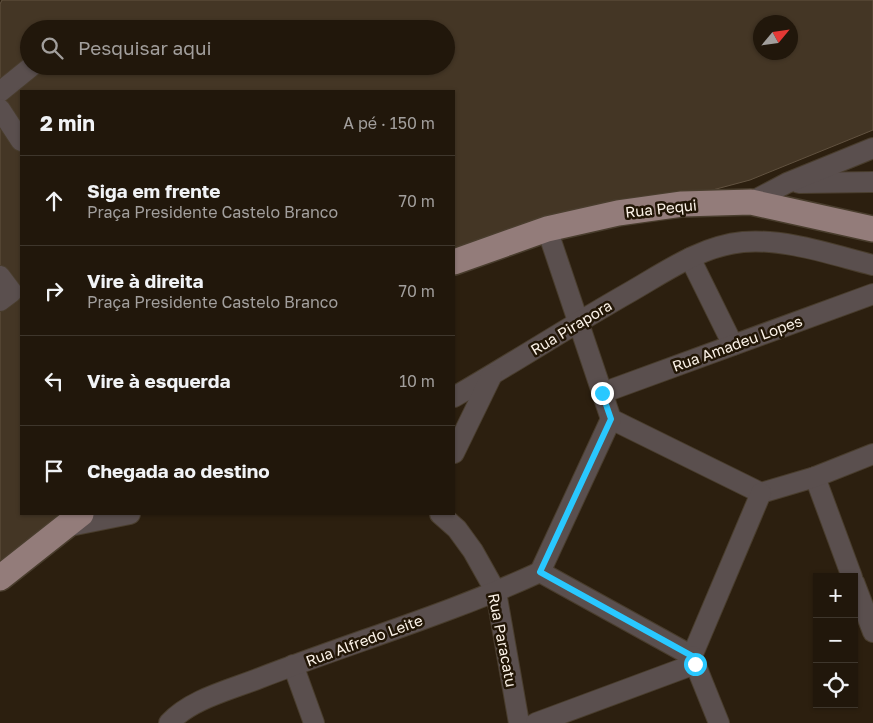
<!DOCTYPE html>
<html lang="pt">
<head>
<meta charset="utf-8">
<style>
  body { margin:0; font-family:"Golos Text",sans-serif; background:#292014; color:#f1f3f6 }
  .controls { position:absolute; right:15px; bottom:15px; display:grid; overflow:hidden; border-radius:0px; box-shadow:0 1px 4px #0004 }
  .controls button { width:45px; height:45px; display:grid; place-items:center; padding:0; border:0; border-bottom:1px solid #3e362c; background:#21170b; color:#f1f3f6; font:25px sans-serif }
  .compass { position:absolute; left:753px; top:15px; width:45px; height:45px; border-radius:50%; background:#21170b; box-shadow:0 1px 4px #0004; rotate:61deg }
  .stop { position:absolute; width:15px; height:15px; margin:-11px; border:4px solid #29c8ff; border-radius:50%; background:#fff }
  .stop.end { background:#29c8ff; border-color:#fff; box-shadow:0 1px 5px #0008 }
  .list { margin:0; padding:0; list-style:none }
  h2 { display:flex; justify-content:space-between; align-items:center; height:65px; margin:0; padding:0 20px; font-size:21px }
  h2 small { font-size:16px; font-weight:400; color:#a29f9d }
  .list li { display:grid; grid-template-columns:32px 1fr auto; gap:15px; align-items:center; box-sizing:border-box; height:90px; padding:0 20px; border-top:1px solid #3e362c }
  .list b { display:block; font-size:19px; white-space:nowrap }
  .list p { margin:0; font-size:16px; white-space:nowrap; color:#a29f9d }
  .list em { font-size:16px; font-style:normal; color:#a29f9d }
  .icon { flex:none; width:28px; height:28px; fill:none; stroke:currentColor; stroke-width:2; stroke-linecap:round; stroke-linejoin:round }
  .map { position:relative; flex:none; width:873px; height:723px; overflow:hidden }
  .search { position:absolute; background:#21170b; box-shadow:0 1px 4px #0004; left:20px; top:20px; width:435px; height:55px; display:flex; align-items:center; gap:12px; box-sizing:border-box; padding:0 18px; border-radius:28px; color:#a29f9d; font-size:19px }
  .panel { position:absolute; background:#21170b; box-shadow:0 1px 4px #0004; left:20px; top:90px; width:435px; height:425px; border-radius:0px }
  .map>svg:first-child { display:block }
  .building { fill:#443625; stroke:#625341; fill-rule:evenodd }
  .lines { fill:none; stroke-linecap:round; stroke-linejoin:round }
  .minor-casing { stroke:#493d2d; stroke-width:22 }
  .major-casing { stroke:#493d2d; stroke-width:28 }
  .minor { stroke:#5a4f4e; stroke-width:20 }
  .major { stroke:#937c7a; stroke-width:25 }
  .route { stroke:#29c8ff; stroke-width:6 }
  .labels { text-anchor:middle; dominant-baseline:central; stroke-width:5; stroke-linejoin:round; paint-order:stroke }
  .street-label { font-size:15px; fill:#fbf2e8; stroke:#221606 }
</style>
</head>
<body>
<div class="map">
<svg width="873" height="723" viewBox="0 0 873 723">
  <rect width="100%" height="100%" fill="#2c1f0f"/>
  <path class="building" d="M2 0H873V130L750 180 454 259V91H21V514H62L0 562V4ZM760 22H790V52H760ZM29 29H446V66H29Z"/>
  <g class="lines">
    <g class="minor-casing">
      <g id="minor">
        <path d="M0 92 32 66"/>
        <path d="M0 109 21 141"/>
        <path d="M799 183 873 182"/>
        <path d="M751 202 787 183 873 148"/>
        <path d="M547 229 611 419"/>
        <path d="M690 258 733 345"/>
        <path d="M0 276 12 292 0 301"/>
        <path d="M602 393 873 294"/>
        <path d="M454 397C513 363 570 326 630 292 665 272 701 246 743 242 784 238 833 255 873 265"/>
        <path d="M611 419 761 493"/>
        <path d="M454 453 492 375"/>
        <path d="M815 477 852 577"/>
        <path d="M761 493 815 477 873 454"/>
        <path d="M440 514 457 529 473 551 496 592 519 723"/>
        <path d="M65 527 130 514"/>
        <path d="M540 572 692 656"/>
        <path d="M540 572 611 419"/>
        <path d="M854 582 873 632"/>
        <path d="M692 656 761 493"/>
        <path d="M692 656 719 723"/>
        <path d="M293 665 314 723"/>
        <path d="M169 723C191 699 230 690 260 678 353 642 449 614 540 572"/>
        <path d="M536 723 695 664"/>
      </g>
    </g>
    <g class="major-casing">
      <g id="major">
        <path d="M454 262 547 229 618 213 682 204 751 202 873 229"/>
        <path d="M0 578 81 514"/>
      </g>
    </g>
    <use href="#minor" class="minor"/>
    <use href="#major" class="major"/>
  </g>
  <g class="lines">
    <path class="route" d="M602 393 611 419 540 572 692 656 695 664"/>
  </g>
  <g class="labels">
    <g class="street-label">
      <text transform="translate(661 208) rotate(-6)">Rua Pequi</text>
      <text transform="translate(571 327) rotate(-31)">Rua Pirapora</text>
      <text transform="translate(737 343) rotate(-20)">Rua Amadeu Lopes</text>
      <text transform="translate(364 640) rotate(-20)">Rua Alfredo Leite</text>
      <text transform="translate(503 640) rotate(79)">Rua Paracatu</text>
    </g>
  </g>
</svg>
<div class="controls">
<button>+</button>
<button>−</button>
<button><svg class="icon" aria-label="locate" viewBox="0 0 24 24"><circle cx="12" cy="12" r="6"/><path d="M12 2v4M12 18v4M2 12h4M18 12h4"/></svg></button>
</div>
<svg class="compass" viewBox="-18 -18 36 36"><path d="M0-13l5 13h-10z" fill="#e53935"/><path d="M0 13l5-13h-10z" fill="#a29f9d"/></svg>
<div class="stop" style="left:695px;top:664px"></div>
<div class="stop end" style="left:602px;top:393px"></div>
<div class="search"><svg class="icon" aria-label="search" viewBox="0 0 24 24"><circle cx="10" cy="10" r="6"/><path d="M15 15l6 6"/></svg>Pesquisar aqui</div>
<section class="panel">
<h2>2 min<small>A pé · 150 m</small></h2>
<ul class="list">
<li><svg class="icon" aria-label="ahead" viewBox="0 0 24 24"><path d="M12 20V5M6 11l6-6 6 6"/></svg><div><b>Siga em frente</b><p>Praça Presidente Castelo Branco</p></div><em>70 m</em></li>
<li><svg class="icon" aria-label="right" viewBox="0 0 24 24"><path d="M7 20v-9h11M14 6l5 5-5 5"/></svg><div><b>Vire à direita</b><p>Praça Presidente Castelo Branco</p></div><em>70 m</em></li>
<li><svg class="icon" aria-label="left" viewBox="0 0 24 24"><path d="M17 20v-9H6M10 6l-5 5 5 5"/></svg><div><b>Vire à esquerda</b></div><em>10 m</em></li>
<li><svg class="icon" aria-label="arrive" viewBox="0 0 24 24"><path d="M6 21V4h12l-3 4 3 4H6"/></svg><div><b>Chegada ao destino</b></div></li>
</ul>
</section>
</div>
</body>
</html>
